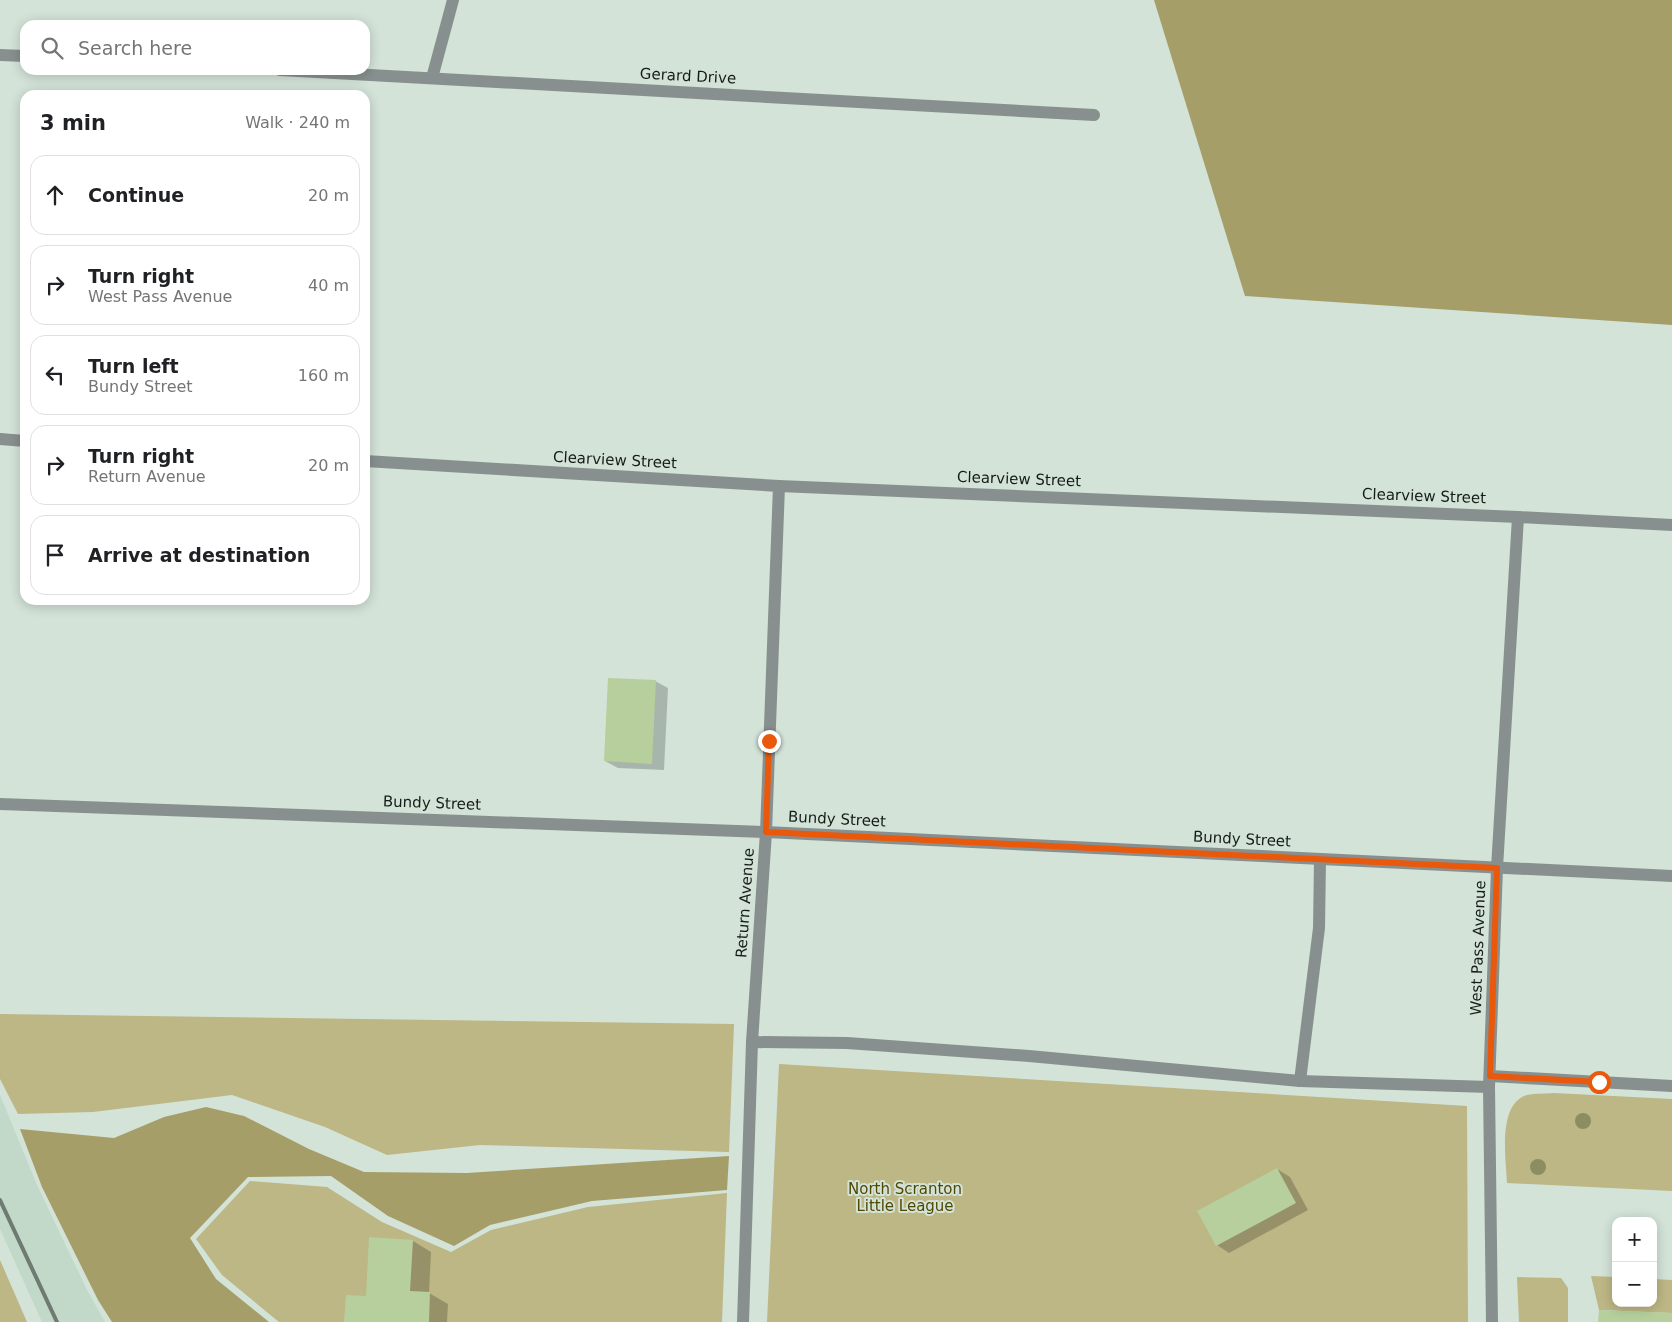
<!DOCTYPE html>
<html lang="en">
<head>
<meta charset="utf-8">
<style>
  body { margin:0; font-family:"DejaVu Sans",sans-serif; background:#f6f6f6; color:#202124 }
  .controls { position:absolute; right:15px; bottom:15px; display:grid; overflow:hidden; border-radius:10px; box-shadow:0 2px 12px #0003 }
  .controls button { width:45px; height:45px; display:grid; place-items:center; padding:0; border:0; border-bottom:1px solid #e0e0e0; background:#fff; color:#202124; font:25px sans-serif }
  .stop { position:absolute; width:15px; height:15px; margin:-11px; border:4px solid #ea580c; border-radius:50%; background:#fff }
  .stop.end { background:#ea580c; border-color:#fff; box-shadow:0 1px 5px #0008 }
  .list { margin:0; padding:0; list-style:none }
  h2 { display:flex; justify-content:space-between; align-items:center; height:65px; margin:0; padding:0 20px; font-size:21px }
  h2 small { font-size:16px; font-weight:400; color:#757577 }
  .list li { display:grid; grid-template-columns:32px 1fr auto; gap:15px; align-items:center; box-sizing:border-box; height:80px; margin:0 10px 10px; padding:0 10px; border:1px solid #e0e0e0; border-radius:15px }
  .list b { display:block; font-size:19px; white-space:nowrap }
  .list p { margin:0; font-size:16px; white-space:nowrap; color:#757577 }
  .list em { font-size:16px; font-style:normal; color:#757577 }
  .icon { flex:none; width:28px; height:28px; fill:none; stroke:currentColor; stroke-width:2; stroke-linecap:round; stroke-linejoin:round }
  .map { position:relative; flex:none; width:1672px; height:1322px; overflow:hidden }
  .search { position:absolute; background:#fff; box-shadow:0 2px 12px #0003; left:20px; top:20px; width:350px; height:55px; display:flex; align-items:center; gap:12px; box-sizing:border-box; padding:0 18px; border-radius:15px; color:#757577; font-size:19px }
  .panel { position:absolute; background:#fff; box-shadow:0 2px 12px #0003; left:20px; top:90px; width:350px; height:515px; border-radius:15px }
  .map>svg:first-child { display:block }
  .built { fill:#c2d9ca }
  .green { fill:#bdb685 }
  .forest { fill:#a69e68 }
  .shadow { fill:#0003 }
  .building { fill:#b7cf9c }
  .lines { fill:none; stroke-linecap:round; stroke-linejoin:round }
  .lane { stroke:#88908f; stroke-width:12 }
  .street { stroke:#88908f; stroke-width:12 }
  .rail { stroke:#6f7a73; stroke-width:4 }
  .tree { fill:#8c8e61 }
  .route { stroke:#ea580c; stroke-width:6 }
  .labels { text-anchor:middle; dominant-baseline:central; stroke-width:4; stroke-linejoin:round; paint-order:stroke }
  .street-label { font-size:15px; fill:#161c18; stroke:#d3e3d8 }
  .park-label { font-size:15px; fill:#514800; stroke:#d3e3d8 }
</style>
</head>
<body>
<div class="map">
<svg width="1672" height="1322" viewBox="0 0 1672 1322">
  <rect width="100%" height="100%" fill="#d3e3d8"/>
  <path class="built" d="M0 1095 37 1185 87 1290 105 1322H42L0 1229Z"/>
  <g class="green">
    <path d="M0 1014 734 1024 729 1152 480 1145 387 1155 325 1127 232 1095 93 1112 18 1114 0 1079Z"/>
    <path d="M779 1064 1467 1106 1468 1322H767Z"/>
    <path d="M1554 1093 1672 1099V1191L1507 1183C1506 1159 1497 1104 1527 1095 1535 1093 1546 1094 1554 1093Z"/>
    <path d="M250 1181 327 1187 382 1222 451 1252 491 1230 588 1207 727 1193 722 1322H279L222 1275 196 1239Z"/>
    <path d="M0 1260 27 1322H0Z"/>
    <path d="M1591 1276 1616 1277V1303H1653V1279L1672 1280V1313L1599 1310Z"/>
    <path d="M1517 1277 1561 1278 1568 1288V1322H1519Z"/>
  </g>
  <g class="forest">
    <path d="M1154 0H1672V325L1245 296Z"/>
    <path d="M206 1107 244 1116 309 1149 364 1172 467 1173 729 1156 727 1190 592 1201 490 1225 454 1246 388 1216 331 1176 248 1177 190 1238 216 1279 269 1322H112L98 1300 42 1187 20 1129 114 1138 164 1117Z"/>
  </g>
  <g class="shadow">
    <path d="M655 681 668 688 664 770 618 768 605 761Z"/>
    <path d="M1277 1169 1290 1177 1308 1210 1229 1253 1217 1245Z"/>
    <path d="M413 1241 431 1252 429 1293 448 1304 447 1322H345Z"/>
  </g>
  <g class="building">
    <path d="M608 678 656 680 652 764 604 761Z"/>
    <path d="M1277 1168 1296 1203 1216 1246 1197 1211Z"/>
    <path d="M369 1237 413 1240 410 1291 430 1292 429 1322H344L346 1295 366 1296Z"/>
    <path d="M1599 1310 1672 1313V1322H1598Z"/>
  </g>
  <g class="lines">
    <g class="lane">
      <path d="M752 1042 847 1043 1029 1056 1300 1081 1489 1087"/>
      <path d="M1490 1076 1672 1086"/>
      <path d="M1300 1081 1319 928 1320 859"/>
    </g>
    <g class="street">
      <path d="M0 55 25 56"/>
      <path d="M280 70 1094 115"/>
      <path d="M432 78 453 0"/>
      <path d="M0 439 25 441"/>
      <path d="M365 461 779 486 1518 517 1672 525"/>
      <path d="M0 804 766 832 1672 876"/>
      <path d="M743 1322 752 1042 766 832 779 486"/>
      <path d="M1492 1322 1489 1087 1497 868 1518 517"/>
    </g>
    <path class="rail" d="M0 1200 57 1322"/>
  </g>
  <g class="tree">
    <circle cx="1583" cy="1121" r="8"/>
    <circle cx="1538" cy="1167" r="8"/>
  </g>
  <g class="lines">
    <path class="route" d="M769 741 766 832 1497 868 1490 1076 1599 1082"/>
  </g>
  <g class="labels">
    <g class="street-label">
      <text transform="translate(688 76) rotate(3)">Gerard Drive</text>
      <text transform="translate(615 460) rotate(3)">Clearview Street</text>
      <text transform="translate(1019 479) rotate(2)">Clearview Street</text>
      <text transform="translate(1424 496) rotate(2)">Clearview Street</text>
      <text transform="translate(432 803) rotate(2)">Bundy Street</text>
      <text transform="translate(837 819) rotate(3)">Bundy Street</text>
      <text transform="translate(1242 839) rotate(3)">Bundy Street</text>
      <text transform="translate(745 903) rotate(-86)">Return Avenue</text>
      <text transform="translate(1478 948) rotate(-88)">West Pass Avenue</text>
    </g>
    <g class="park-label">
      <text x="905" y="1189">North Scranton<tspan x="905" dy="17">Little League</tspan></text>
    </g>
  </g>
</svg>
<div class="controls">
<button>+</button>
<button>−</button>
</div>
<div class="stop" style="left:1599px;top:1082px"></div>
<div class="stop end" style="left:769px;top:741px"></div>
<div class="search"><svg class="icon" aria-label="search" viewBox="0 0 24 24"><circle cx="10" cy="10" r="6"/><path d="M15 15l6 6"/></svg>Search here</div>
<section class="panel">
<h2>3 min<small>Walk · 240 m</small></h2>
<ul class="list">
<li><svg class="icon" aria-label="ahead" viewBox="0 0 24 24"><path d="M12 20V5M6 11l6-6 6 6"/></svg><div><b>Continue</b></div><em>20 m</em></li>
<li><svg class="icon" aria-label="right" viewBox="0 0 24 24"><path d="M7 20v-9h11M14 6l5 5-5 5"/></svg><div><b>Turn right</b><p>West Pass Avenue</p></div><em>40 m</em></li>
<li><svg class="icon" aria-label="left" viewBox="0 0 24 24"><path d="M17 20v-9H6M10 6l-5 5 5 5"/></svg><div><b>Turn left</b><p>Bundy Street</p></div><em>160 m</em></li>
<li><svg class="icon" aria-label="right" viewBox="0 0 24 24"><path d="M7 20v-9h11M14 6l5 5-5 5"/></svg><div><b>Turn right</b><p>Return Avenue</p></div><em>20 m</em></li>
<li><svg class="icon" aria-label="arrive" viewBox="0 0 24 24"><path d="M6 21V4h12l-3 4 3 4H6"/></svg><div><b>Arrive at destination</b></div></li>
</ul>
</section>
</div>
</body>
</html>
